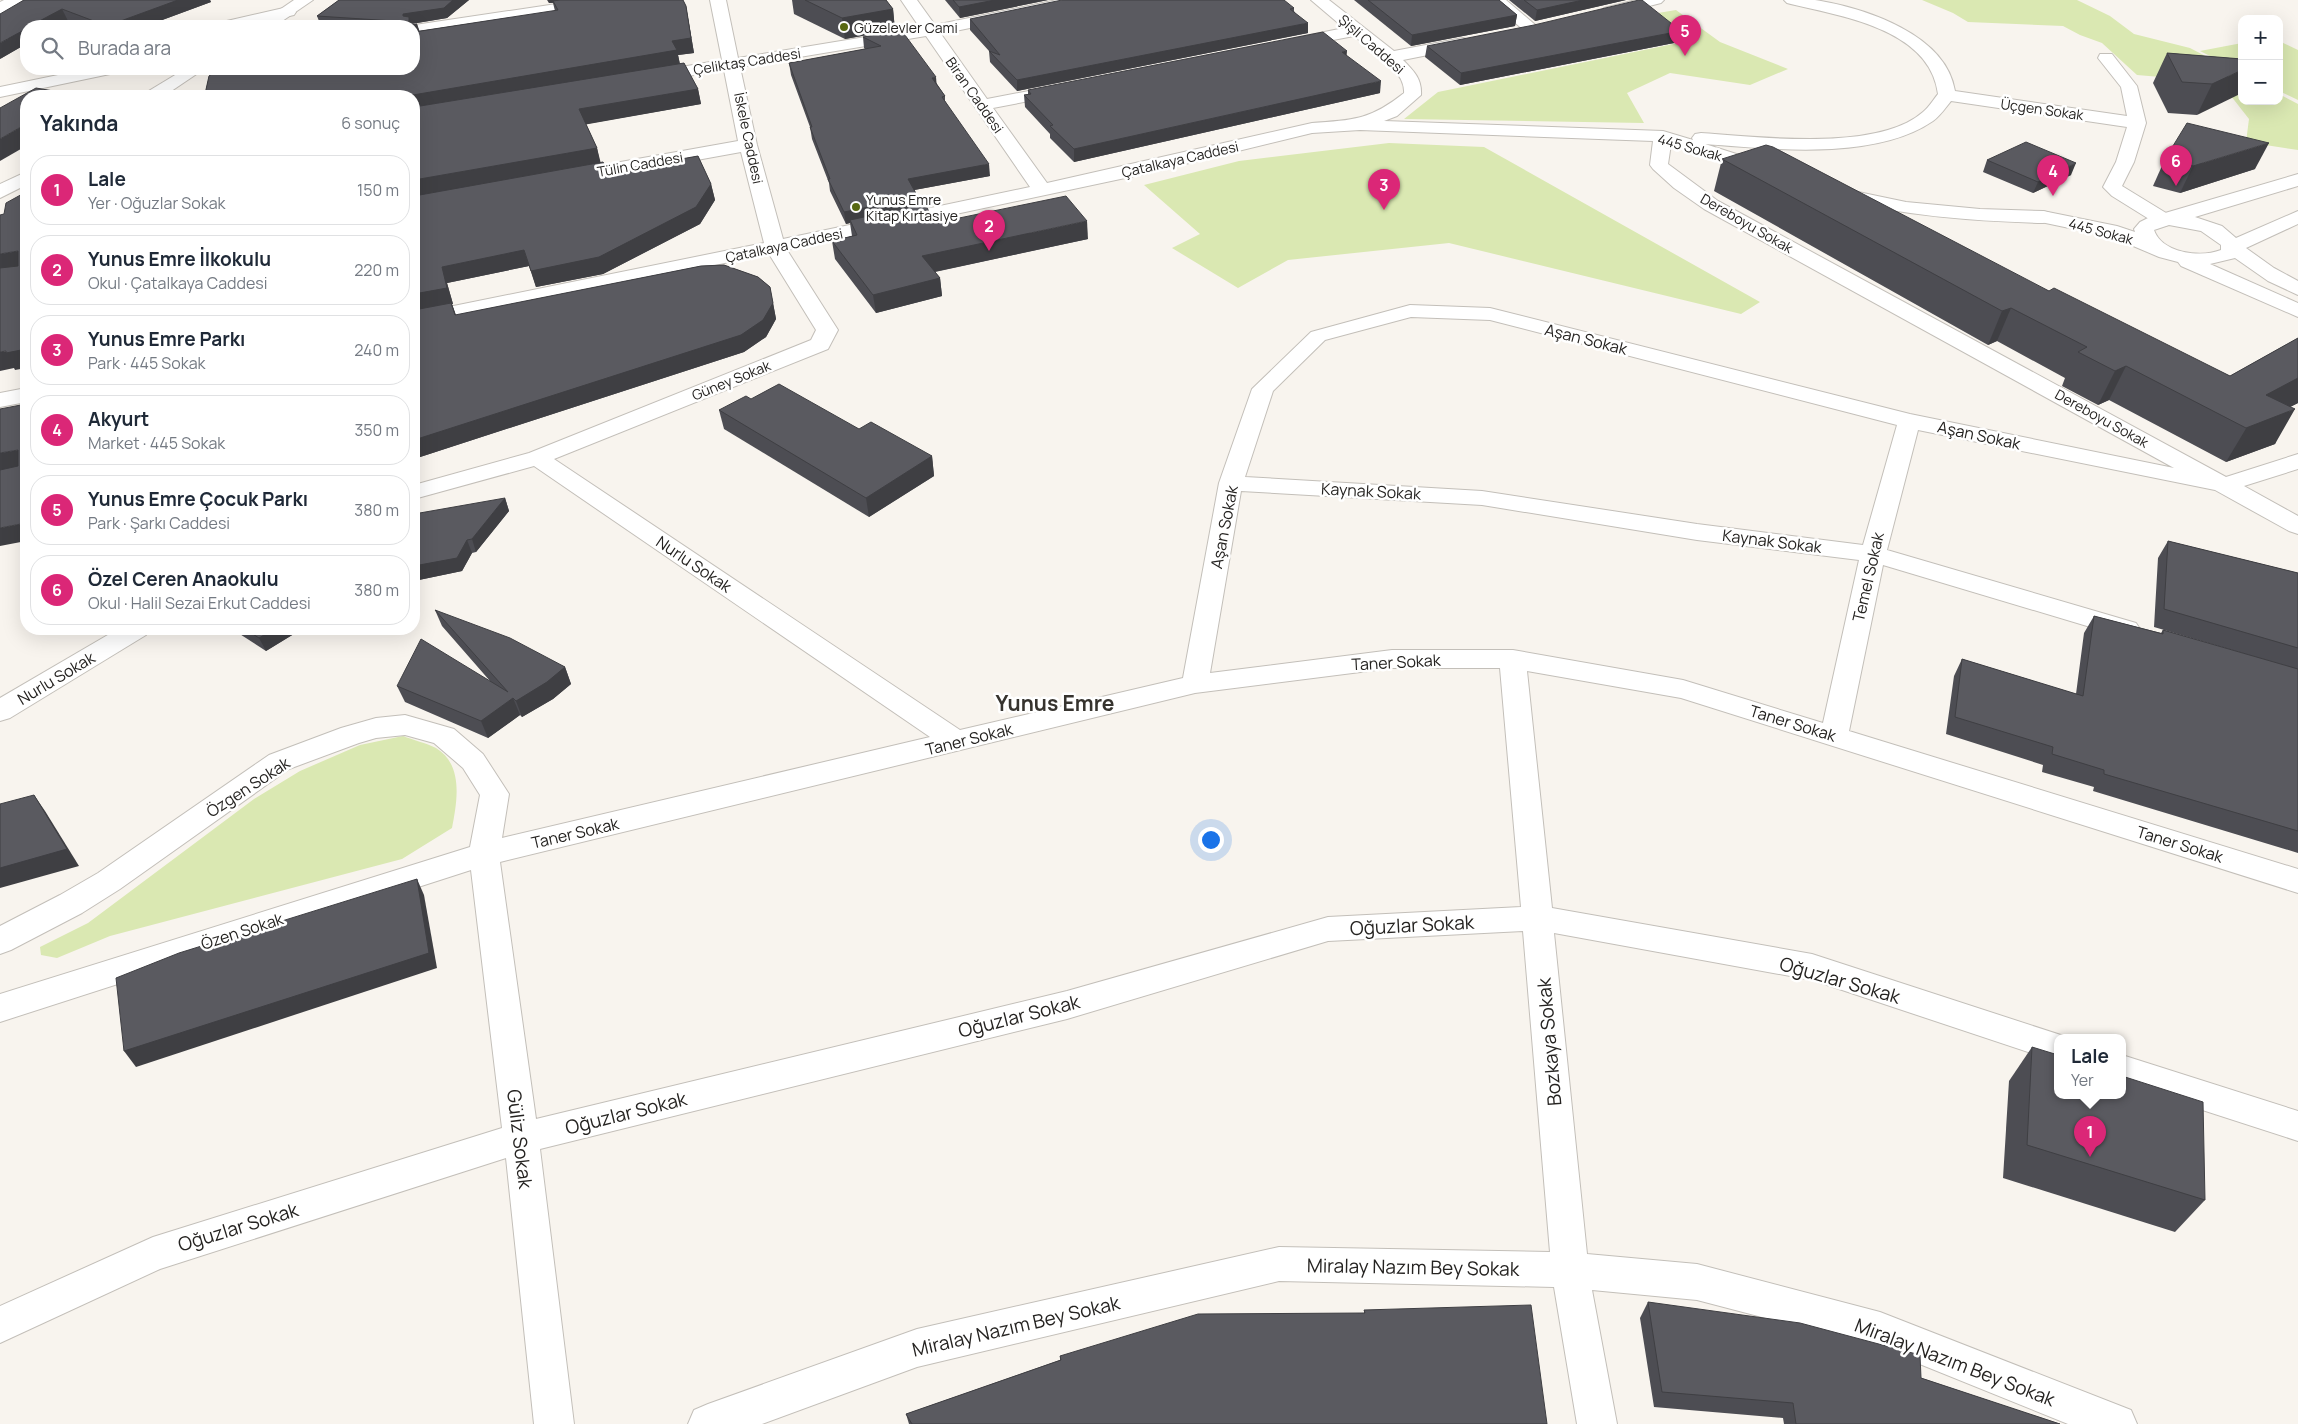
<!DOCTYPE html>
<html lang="tr">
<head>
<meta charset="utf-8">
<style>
  body { margin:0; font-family:Manrope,sans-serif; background:#f2f2f3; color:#1f2937 }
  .controls { position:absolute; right:15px; top:15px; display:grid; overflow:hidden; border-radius:10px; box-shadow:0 5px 20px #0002 }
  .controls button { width:45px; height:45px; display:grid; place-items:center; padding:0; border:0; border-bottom:1px solid #e0e1e3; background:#fff; color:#1f2937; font:25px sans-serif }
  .you { position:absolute; left:1210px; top:839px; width:18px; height:18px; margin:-12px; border:4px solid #fff; border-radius:50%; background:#1a73e8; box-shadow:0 0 0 8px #1a73e833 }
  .badge { display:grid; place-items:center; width:32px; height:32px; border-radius:50%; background:#db2777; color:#fff; font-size:16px; font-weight:700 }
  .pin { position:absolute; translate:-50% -41px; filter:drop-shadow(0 1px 2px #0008) }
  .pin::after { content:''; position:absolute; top:26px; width:18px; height:15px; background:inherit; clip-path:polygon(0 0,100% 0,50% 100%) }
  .popup { position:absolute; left:2054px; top:1034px; width:72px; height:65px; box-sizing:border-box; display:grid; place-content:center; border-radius:10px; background:#fff; filter:drop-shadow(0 1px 4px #0005); font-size:16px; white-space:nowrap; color:#747a83 }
  .popup b { font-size:19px; color:#1f2937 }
  .popup::after { content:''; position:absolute; left:50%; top:100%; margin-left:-10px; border:10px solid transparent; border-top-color:#fff }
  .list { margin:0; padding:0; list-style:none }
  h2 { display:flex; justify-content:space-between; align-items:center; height:65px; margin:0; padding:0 20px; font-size:21px }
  h2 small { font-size:16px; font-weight:400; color:#747a83 }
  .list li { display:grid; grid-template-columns:32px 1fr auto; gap:15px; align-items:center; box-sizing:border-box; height:70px; margin:0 10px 10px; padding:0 10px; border:1px solid #e0e1e3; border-radius:20px }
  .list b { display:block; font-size:19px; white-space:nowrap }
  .list p { margin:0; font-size:16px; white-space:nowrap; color:#747a83 }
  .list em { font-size:16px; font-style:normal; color:#747a83 }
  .icon { flex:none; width:28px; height:28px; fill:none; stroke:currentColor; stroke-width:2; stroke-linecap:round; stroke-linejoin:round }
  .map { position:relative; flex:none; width:2298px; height:1424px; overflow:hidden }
  .search { position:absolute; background:#fff; box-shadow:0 5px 20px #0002; left:20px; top:20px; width:400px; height:55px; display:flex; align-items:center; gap:12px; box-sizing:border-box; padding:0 18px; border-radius:20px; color:#747a83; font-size:19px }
  .panel { position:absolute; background:#fff; box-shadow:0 5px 20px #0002; left:20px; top:90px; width:400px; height:545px; border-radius:20px }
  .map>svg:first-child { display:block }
  .green { fill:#dae8b2 }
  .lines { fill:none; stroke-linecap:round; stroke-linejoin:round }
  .minor-casing { stroke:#c3bfb9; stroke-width:2 }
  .major-casing { stroke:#c3bfb9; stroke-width:2 }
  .minor { fill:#fff; fill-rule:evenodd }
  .major { fill:#fff; fill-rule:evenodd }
  .wall { fill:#4d4d53 }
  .shaded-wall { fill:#3f3f43 }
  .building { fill:#5a5a60; stroke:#3f3f43 }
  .poi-dot { fill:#586812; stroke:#fff; stroke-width:2 }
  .labels { text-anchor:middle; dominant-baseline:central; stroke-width:5; stroke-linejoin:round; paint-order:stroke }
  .far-poi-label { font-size:14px; fill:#252321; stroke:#fff; text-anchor:start }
  .far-street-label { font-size:14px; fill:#252321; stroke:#fff }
  .street-label { font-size:16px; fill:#252321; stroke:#fff }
  .near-street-label { font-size:19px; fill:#252321; stroke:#fff }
  .district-label { font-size:21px; font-weight:bold; fill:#36332e; stroke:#fff }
</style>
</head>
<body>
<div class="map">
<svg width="2298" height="1424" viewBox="0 0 2298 1424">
  <rect width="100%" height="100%" fill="#f8f4ee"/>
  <g class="green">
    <path d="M1922 0H2077L2110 16 2134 34 2190 48 2242 75V101H2279V94L2298 104V150L2246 142 2249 119 2220 82 2137 75 2102 43 2080 35 2063 26 1968 22 1953 13Z"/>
    <path d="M1676 10 1720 42 1788 69 1750 85 1670 73 1627 93 1644 123 1404 119 1438 92 1693 40 1658 13Z"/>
    <path d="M2279 41 2298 50V100L2279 91Z"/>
    <path d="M2242 43V72L2200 51Z"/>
    <path d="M1389 143 1484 147 1760 302 1741 314 1449 243 1288 260 1238 288 1172 248 1200 234 1144 185 1239 161Z"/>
    <path d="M403 736C413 740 426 743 436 748 464 765 457 802 452 828L402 859 110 936 57 958 41 955 40 947 88 923 254 799 300 771 360 745Z"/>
  </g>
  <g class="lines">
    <g class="minor-casing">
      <g id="minor">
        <path d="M4 0H23L6 12 0 14V2Z"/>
        <path d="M294 0H313L275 26H256Z"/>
        <path d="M583 0H624L621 3 616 5 414 34V26H408Z"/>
        <path d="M710 0H726L738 58 920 28 901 0H917L935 25 1057 0H1088L1085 3 1080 5 941 34 987 99 1060 85 1066 86 1069 90 1066 94 993 108 1047 183 1312 123C1354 120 1370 120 1404 93 1406 70 1370 49 1354 36L1291 48 1285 46 1283 43 1285 40 1344 28 1311 0H1329L1394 51 1463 38 1469 40 1471 43 1469 46 1463 48 1403 60C1414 71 1422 79 1421 95L1397 116 1384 121 1663 131 1693 140 1692 138 1695 134 1701 133C1758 137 1878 152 1923 112 1929 107 1933 100 1938 94 1930 28 1839 16 1787 3L1784 0C1794 0 1805 0 1815 0 1865 8 1946 34 1955 91L2127 116 2121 87 2098 58 2100 54H2112L2137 86 2146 123 2134 162 2122 186 2171 216 2174 220 2171 224 2164 226 2157 224 2112 196 2103 187 2116 162 2127 127 1951 101C1946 107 1940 116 1933 121 1875 161 1772 149 1705 144L1771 165 1774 169 1771 173 1765 175 1671 144 1668 164 1718 201 2226 477 2298 454V469L2244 486 2298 516V534L2289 531 2215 490 1918 430 1887 550 2136 623 2140 629 2136 635 2127 638 1883 565 1849 731 2298 869V893L1681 698 1527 671 1552 908 1812 954 2070 1038H2058V1062L1812 980 1554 933 1587 1254 1697 1264 1880 1312 2131 1410 2137 1424H2068L1880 1348 1697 1300 1592 1290 1617 1424H1577L1554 1287 1279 1281 917 1367 762 1424H688L694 1410 708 1404 917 1329 1279 1247 1550 1252 1523 931 1328 941 1067 1019 540 1149 574 1424H534L506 1158 160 1269 0 1343V1306L153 1237 502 1128 471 870 0 1022V994L470 847 480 795 463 768 434 743 405 735 376 738 359 743 289 769 120 889 82 913 11 950 0 954V926L60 895 98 873 269 755 341 728 376 718 405 715 454 729 483 754 509 794 502 838 930 737 534 466 414 499V485L529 453 811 340 816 330 769 254 414 326V314L764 243 741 152 570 183 563 181 561 177 563 173 570 171 738 141 724 70 652 82 646 81 644 77 646 73 652 72 722 60ZM926 36 1030 187 783 239 757 145 740 67ZM1360 130 1653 141 1650 165 1653 169 1674 188 1704 209 2174 468 1910 414 1490 308 1410 305 1311 332 1252 389 1219 483 1183 678 960 730 554 459 828 349 838 330 787 250 1144 174 1312 133ZM1411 317 1490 320 1897 425 1863 545 1697 524 1482 491 1245 477 1273 391 1325 340ZM1241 491 1482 505 1697 540 1859 560 1823 723 1683 680 1513 650H1392L1210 673ZM1392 668H1500L1521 907 1328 917 1067 991 536 1119 500 862 1195 693Z"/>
        <path d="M1488 0H1506L1540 29 1538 32H1526Z"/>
        <path d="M1636 0H1664L1661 3 1610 16 1604 14 1602 11 1604 8Z"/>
        <path d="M185 69H204L164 96H144L147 92Z"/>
        <path d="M26 172V185L0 198V184Z"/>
        <path d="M1844 189 1906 202 1980 209 2043 211 2050 213 2053 217 2050 221 2043 223C1973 221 1905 216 1837 199L1835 195 1837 191Z"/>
        <path d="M26 388V402L0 407V393Z"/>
        <path d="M118 629H150L146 635 10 718 0 721V698Z"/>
        <path d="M2122 1055 2298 1111V1141L2122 1084Z"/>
      </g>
    </g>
    <g class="major-casing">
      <g id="major">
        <path d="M288 7 294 9 296 12 294 15 245 26H216L218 23Z"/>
        <path d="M87 69H118L116 73 110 74 0 97V87Z"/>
        <path d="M2298 174V186L2195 217 2222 226 2236 238 2298 211V224L2246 248 2274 268 2298 281V295L2268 281 2235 258 2210 264 2298 303V317L2181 266 2178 262 2159 257 2112 237 2036 221 2033 217 2036 213 2043 211 2117 226 2135 232 2134 229 2140 222 2148 218ZM2169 225 2201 231 2221 245V250C2200 258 2162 253 2154 230Z"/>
      </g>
    </g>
    <use href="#minor" class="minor"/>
    <use href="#major" class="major"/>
  </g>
  <g class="wall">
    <path d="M24 0H210L211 2 146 26H81L68 21 58 26H26V44L0 59Z"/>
    <path d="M339 0H469L447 18 411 24V25L417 24 419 31 555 11 553 3H549L547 0H683L686 6 694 53 678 55 680 64 684 63 698 89 701 104 586 124 597 148 600 163 603 162 608 172 698 156 711 184 715 200 700 224 603 274 536 287 529 266 447 283 453 304H452L456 315 701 266 724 265 758 277 770 287 776 319 766 337 744 352 414 459V96H191L205 94 209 76 218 69H414V26H321L317 16Z"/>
    <path d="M792 0H886L893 9 895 30 845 39 794 14Z"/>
    <path d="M945 0H1048L960 18Z"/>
    <path d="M1354 0H1499L1517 15 1515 26 1411 46Z"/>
    <path d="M1509 0H1626L1535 21Z"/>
    <path d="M1294 8V11L1308 33 1017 91 990 62 989 51 970 30V19Z"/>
    <path d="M902 31 945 96V101L990 176 914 190 918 197 919 206 935 223 1088 239 935 272 940 278 942 296 876 313 835 259 832 241 852 236 850 223 846 224 830 191 829 183 812 139 810 127 791 75 789 63 865 49 864 48 863 37Z"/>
    <path d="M1681 31 1679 42 1460 85 1425 57 1427 46Z"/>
    <path d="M2167 53 2242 59 2197 115 2168 113 2153 83Z"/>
    <path d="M1347 56 1380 93 1074 162 1050 138V134L1025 107 1024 95 1028 94V90Z"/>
    <path d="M1722 159 2049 291 2230 376 2298 338V403L2290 407 2275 444 2226 462 2109 400 2098 405 2062 386 2065 378 1997 341 1988 345 1714 191Z"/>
    <path d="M2165 159 2255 169 2180 193 2153 186Z"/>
    <path d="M1987 160 2071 175 2033 193 1983 172Z"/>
    <path d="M751 399 859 429 932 456 934 476 869 517 724 429 719 410Z"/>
    <path d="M505 498 509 511 476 552 472 553 462 571 414 581Z"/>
    <path d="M2168 541 2298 573V853L2093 791 2094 787 2042 772 2043 765 1946 734 1954 676 1962 659 2076 694 2084 633 2094 616 2161 633 2163 630 2286 666 2154 627 2158 558Z"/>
    <path d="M435 610 565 667 571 684 553 699 522 717 520 715 488 738 405 702 397 686 490 681 442 626Z"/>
    <path d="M232 629H302L266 651Z"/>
    <path d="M2032 1047 2205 1200 2175 1232 2003 1178 2009 1081Z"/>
    <path d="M1648 1302 1921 1378 2060 1424H1784L1783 1418 1654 1407 1640 1318Z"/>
    <path d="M1364 1310 1547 1424H909L906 1414 1060 1360V1356L1364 1313Z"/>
  </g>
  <g class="shaded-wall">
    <path d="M178 0H210L211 2 146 26H107Z"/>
    <path d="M453 0H469L447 18 411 24 412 26H410L409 22H405L403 14Z"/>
    <path d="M548 0H570L549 3Z"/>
    <path d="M995 0H1048L960 18 959 7Z"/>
    <path d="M1583 0H1626L1535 21 1537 10Z"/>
    <path d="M686 6 694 53 678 55 680 65 414 111V96H407L672 41Z"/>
    <path d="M62 9 68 21 58 26H30Z"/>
    <path d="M893 9 895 30 845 39 842 18Z"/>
    <path d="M1517 15 1515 26 1411 46 1412 35Z"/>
    <path d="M1308 23V33L1017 91V80Z"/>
    <path d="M417 24 422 38 414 45V26Z"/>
    <path d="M26 29V44L0 59V43Z"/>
    <path d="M1681 31 1679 42 1460 85 1461 73Z"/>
    <path d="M1347 51 1346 63 1342 52Z"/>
    <path d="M2242 70V93L2197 115 2212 84Z"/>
    <path d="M936 77 937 89 932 78Z"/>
    <path d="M1381 81 1380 93 1074 162V149Z"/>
    <path d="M698 89 701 104 583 125 579 109Z"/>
    <path d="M26 124V146L0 161V139Z"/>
    <path d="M2269 143 2255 169 2180 193 2193 166Z"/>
    <path d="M597 148 601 164 414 197V180Z"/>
    <path d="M2076 163 2071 175 2033 193 2038 182Z"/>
    <path d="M989 164 990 176 909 191 908 179Z"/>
    <path d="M711 184 715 200 700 224 603 274 536 287 531 271Z"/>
    <path d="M918 197 919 208 850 220V223L846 224 844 212Z"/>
    <path d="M1087 221 1088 239 924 274 922 256Z"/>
    <path d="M524 250 529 266 447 283 453 304H452L457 319 414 312V294L442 267Z"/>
    <path d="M18 251 26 266 0 272V254Z"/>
    <path d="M940 278 942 296 876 313 873 295Z"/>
    <path d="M773 303 776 319 766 337 744 352 414 459V440Z"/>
    <path d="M2011 308 1997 341 1988 345 2002 311Z"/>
    <path d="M26 349V368L15 370 14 368 0 371V352Z"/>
    <path d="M2126 366 2109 400 2098 405 2115 371Z"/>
    <path d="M2298 378V403L2258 423 2295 409 2275 444 2226 462 2266 395Z"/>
    <path d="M18 450 26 466 0 471V453Z"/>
    <path d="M932 456 934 476 869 517 866 498Z"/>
    <path d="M505 498 509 511 476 552 472 539Z"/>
    <path d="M26 523V541L0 546V528Z"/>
    <path d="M467 540 472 553 462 571 414 581V566Z"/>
    <path d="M274 629H302L266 651 259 638Z"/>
    <path d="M565 667 571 684 553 699 522 717 516 701Z"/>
    <path d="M513 698 520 715 488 738 481 721Z"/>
    <path d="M34 795 45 811 79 866 0 888V868Z"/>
    <path d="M417 879 424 895 437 968 136 1067 124 1051Z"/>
  </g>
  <g class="building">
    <path d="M24 0H178L107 26 62 9 30 26H26V29L0 43V14Z"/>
    <path d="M339 0H453L444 8 403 14V16L409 17V22L317 16Z"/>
    <path d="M560 0H683L686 6 691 38 672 41 677 50 407 96H191L205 94 209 76 218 69H414V32L558 10 553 1Z"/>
    <path d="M805 0H886L893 9 842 18Z"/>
    <path d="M953 0H995L959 7Z"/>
    <path d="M1062 0H1284L1294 8 1290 9 1308 23 1017 80 989 51 1000 55 970 19Z"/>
    <path d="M1368 0H1499L1517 15 1412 35Z"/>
    <path d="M1524 0H1583L1537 10Z"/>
    <path d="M1639 0H1642L1681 31 1461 73 1427 46 1534 25Z"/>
    <path d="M417 24 414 26H406Z"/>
    <path d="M902 31 936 77 932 78 945 96 942 97 989 164 908 179 918 197 844 212 828 179H830L810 127H812L789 63 881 46 863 37Z"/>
    <path d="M1323 32 1347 51 1342 52 1381 81 1074 149 1050 126 1053 125 1024 95 1031 94 1028 90Z"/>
    <path d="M2167 53 2242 59V70L2212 84 2182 82Z"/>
    <path d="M684 63 698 89 579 109 597 148 414 180V107Z"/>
    <path d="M36 88 77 95 75 96H26V124L0 139V108Z"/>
    <path d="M2187 123 2269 143 2193 166 2165 159Z"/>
    <path d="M2026 142 2076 163 2038 182 1987 160Z"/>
    <path d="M1766 145 1773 147 2049 291 2054 288 2230 376 2298 338V378L2266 395 2295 409 2246 428 2126 366 2115 371 2078 352 2087 347 2011 308 2002 311 1722 159Z"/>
    <path d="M698 156 711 184 696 207 599 257 531 271 524 250 442 267 447 288 414 294V196L603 162 608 172Z"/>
    <path d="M26 192V349L6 353V351L0 352V268L18 266V251L0 254V215L4 214 6 203Z"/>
    <path d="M1066 196 1087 221 922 256 940 278 873 295 832 241 857 235 850 220 925 204 935 223Z"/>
    <path d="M724 265 758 277 770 287 773 303 763 320 741 335 414 440V310L451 303 455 315 701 266Z"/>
    <path d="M779 384 859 429 871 422 932 456 866 498 719 410 746 396 751 399Z"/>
    <path d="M26 404V523L0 528V470L18 466V450L0 453V409Z"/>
    <path d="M505 498 472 539 467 540 457 558 414 566V514Z"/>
    <path d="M2168 541 2298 573V648L2164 609Z"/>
    <path d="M435 610 510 638 565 667 547 682 516 701 513 698 481 721 397 686 421 639 508 692Z"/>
    <path d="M2094 616 2163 634V630L2298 669V831L2104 774V770L2052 754 2053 747 1955 717 1962 659 2083 696Z"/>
    <path d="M245 629H274L259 638Z"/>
    <path d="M34 795 67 849 0 868V804Z"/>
    <path d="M417 879 429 953 124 1051 116 978 179 953Z"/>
    <path d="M2032 1047 2058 1055V1096H2122V1076L2203 1102 2205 1200 2027 1145Z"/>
    <path d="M1648 1302 1800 1323 1920 1355 1921 1378 2060 1424H1796L1793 1403 1662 1392Z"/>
    <path d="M1531 1305 1547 1424H912L906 1414 1061 1360 1060 1356 1198 1314 1365 1313 1364 1310Z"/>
  </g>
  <g class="poi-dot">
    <circle cx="844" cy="27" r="5"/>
    <circle cx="856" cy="207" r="5"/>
  </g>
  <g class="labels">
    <g class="far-poi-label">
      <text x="854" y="27">Güzelevler Cami</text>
      <text x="866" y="199">Yunus Emre<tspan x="866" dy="16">Kitap Kırtasiye</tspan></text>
    </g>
    <g class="far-street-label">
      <text transform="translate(1372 44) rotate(41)">Şişli Caddesi</text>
      <text transform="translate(747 61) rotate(-9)">Çeliktaş Caddesi</text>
      <text transform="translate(975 95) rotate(55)">Biran Caddesi</text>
      <text transform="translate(2042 109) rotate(8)">Üçgen Sokak</text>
      <text transform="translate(749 138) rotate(78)">İskele Caddesi</text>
      <text transform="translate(1690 147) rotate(16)">445 Sokak</text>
      <text transform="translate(1180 159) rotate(-13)">Çatalkaya Caddesi</text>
      <text transform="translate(640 164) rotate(-10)">Tülin Caddesi</text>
      <text transform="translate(1747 223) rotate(30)">Dereboyu Sokak</text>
      <text transform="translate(2101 231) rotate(15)">445 Sokak</text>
      <text transform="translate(784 245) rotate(-12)">Çatalkaya Caddesi</text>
      <text transform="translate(731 380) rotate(-22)">Güney Sokak</text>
      <text transform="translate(2102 418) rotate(29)">Dereboyu Sokak</text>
    </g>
    <g class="street-label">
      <text transform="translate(1586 339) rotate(14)">Aşan Sokak</text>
      <text transform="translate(1979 435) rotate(12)">Aşan Sokak</text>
      <text transform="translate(1371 491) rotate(3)">Kaynak Sokak</text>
      <text transform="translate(1224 527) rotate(-79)">Aşan Sokak</text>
      <text transform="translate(1772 541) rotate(7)">Kaynak Sokak</text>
      <text transform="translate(694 564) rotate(34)">Nurlu Sokak</text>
      <text transform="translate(1868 577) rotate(-77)">Temel Sokak</text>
      <text transform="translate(1396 662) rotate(-3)">Taner Sokak</text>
      <text transform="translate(56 678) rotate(-31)">Nurlu Sokak</text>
      <text transform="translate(1793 723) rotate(17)">Taner Sokak</text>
      <text transform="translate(969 739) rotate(-14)">Taner Sokak</text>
      <text transform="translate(248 787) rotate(-33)">Özgen Sokak</text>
      <text transform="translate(575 833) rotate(-13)">Taner Sokak</text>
      <text transform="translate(2180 844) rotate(17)">Taner Sokak</text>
      <text transform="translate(242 931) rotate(-18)">Özen Sokak</text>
    </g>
    <g class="near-street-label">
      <text transform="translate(1412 925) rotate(-3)">Oğuzlar Sokak</text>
      <text transform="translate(1840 980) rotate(16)">Oğuzlar Sokak</text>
      <text transform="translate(1019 1016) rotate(-14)">Oğuzlar Sokak</text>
      <text transform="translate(1549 1042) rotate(-95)">Bozkaya Sokak</text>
      <text transform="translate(626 1113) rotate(-14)">Oğuzlar Sokak</text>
      <text transform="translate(520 1139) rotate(83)">Güliz Sokak</text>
      <text transform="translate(238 1227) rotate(-17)">Oğuzlar Sokak</text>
      <text transform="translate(1413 1267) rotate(1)">Miralay Nazım Bey Sokak</text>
      <text transform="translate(1016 1326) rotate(-13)">Miralay Nazım Bey Sokak</text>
      <text transform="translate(1955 1362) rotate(21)">Miralay Nazım Bey Sokak</text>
    </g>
    <g class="district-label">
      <text x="1055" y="703">Yunus Emre</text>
    </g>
  </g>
</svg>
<div class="controls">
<button>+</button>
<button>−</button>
</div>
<div class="you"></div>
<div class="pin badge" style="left:2090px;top:1157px">1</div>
<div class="popup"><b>Lale</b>Yer</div>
<div class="pin badge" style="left:989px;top:251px">2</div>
<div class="pin badge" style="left:1384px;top:210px">3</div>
<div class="pin badge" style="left:2053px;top:196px">4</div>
<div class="pin badge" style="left:1685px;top:56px">5</div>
<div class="pin badge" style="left:2176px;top:186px">6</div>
<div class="search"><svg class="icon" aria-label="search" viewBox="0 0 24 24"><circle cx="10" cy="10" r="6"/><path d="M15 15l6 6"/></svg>Burada ara</div>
<section class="panel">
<h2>Yakında<small>6 sonuç</small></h2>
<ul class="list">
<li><span class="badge">1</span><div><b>Lale</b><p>Yer · Oğuzlar Sokak</p></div><em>150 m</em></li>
<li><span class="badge">2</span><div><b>Yunus Emre İlkokulu</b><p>Okul · Çatalkaya Caddesi</p></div><em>220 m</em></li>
<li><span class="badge">3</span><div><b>Yunus Emre Parkı</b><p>Park · 445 Sokak</p></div><em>240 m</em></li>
<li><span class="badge">4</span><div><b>Akyurt</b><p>Market · 445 Sokak</p></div><em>350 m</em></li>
<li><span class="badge">5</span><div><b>Yunus Emre Çocuk Parkı</b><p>Park · Şarkı Caddesi</p></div><em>380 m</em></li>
<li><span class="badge">6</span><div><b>Özel Ceren Anaokulu</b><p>Okul · Halil Sezai Erkut Caddesi</p></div><em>380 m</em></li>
</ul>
</section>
</div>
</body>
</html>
